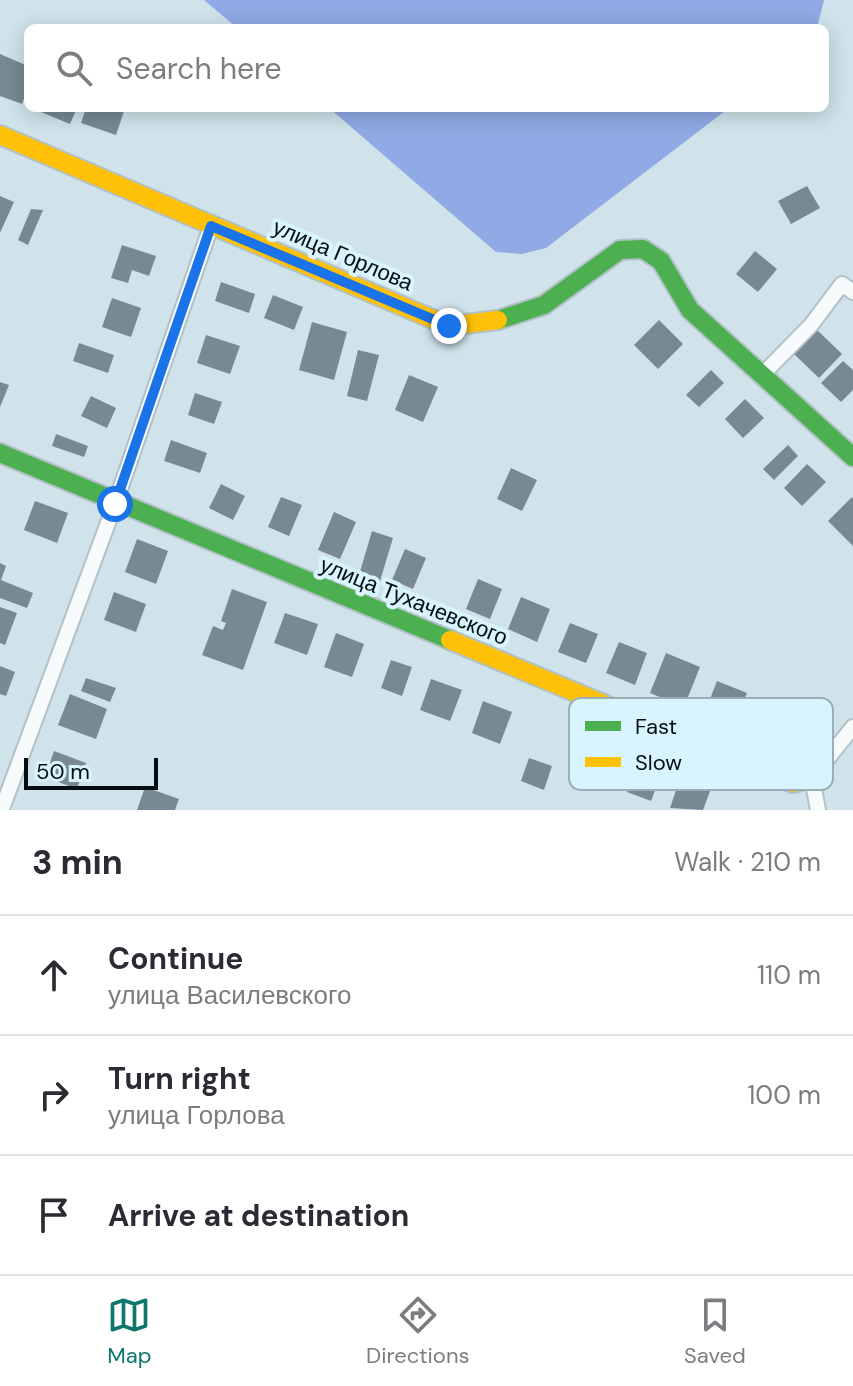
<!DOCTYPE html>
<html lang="en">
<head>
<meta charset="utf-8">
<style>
  body { margin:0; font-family:"DM Sans",sans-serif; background:#f7f7f7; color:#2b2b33 }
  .scale { position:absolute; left:24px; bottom:20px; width:134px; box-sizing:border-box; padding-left:8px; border:4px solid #030e12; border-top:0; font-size:22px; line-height:28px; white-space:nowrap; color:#030e12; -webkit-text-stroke:6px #d8f4fe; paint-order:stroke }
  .stop { position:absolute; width:24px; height:24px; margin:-18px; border:6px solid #1a73e8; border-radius:50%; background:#fff }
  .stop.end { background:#1a73e8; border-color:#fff; box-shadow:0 2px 8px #0008 }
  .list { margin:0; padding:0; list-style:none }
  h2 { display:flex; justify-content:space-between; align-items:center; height:104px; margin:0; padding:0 32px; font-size:34px }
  h2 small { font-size:26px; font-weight:400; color:#7c7c81 }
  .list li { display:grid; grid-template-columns:52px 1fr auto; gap:24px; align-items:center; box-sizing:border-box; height:120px; padding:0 32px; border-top:2px solid #e1e1e2 }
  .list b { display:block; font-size:30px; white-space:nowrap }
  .list p { margin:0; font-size:26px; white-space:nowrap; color:#7c7c81 }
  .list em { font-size:26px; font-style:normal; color:#7c7c81 }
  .icon { flex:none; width:44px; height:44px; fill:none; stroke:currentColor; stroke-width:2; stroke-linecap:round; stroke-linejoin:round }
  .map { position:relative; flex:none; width:853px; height:810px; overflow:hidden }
  .search { position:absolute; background:#fff; box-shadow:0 4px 20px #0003; left:24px; right:24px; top:24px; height:88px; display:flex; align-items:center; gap:20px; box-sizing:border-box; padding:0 28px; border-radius:12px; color:#7c7c81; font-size:30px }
  .sheet { height:464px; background:#fff }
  nav { display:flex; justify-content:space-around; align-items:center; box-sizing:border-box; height:112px; border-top:2px solid #e1e1e2; background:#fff; font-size:22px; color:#7c7c81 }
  nav a { display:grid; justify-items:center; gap:4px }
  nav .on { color:#0f766e }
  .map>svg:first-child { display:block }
  .water { fill:#8faae4 }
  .building { fill:#788993 }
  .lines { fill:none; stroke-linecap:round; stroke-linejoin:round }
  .street-casing { stroke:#b1c1c5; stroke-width:18 }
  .fast-casing { stroke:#b1c1c5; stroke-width:22 }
  .slow-casing { stroke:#b1c1c5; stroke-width:22 }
  .street { stroke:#f8fbfc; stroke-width:14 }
  .fast { stroke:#4caf50; stroke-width:18 }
  .slow { stroke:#ffc107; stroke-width:18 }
  .route { stroke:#1a73e8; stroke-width:10 }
  .labels { text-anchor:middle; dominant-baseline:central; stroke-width:8; stroke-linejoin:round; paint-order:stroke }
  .street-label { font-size:22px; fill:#030e12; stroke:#d8f4fe }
  .key { fill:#d8f4fe; stroke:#98afb7; stroke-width:2 }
  .key-label { font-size:22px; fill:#030e12 }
</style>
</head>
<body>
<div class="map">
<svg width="853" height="810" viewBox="0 0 853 810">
  <rect width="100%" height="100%" fill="#d0e3ea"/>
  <g class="water">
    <path d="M204 0H824L817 28H237Z"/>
    <path d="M329 108H729L546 248 522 254 496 252Z"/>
  </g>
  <g class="building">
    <path d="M0 54 28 66V88L22 104 0 96Z"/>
    <path d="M43 108H77L70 124 41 112Z"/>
    <path d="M86 108H125L116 135 81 123Z"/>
    <path d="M807 186 820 208 791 224 778 201Z"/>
    <path d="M0 196 14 202 0 233Z"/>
    <path d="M31 209 43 210 28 245 18 240Z"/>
    <path d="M122 245 156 256 149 276 132 270 128 283 111 278Z"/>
    <path d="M755 251 777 269 758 292 736 274Z"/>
    <path d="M221 282 255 294 249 313 215 301Z"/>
    <path d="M273 295 303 307 294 330 264 318Z"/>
    <path d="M112 298 141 308 131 337 102 327Z"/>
    <path d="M659 320 683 344 658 369 634 345Z"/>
    <path d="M312 322 347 332 334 380 299 370Z"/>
    <path d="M817 330 842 354 819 378 794 354Z"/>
    <path d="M206 335 240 346 230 374 197 363Z"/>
    <path d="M79 343 114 355 108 373 73 361Z"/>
    <path d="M358 350 379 355 367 401 347 396Z"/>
    <path d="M843 361 853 370V390L841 402 821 383Z"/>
    <path d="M711 370 724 383 699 407 686 395Z"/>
    <path d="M409 375 438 387 423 422 395 410Z"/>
    <path d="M0 382 9 385 0 407Z"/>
    <path d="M195 393 222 402 214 424 188 415Z"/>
    <path d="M91 396 116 408 107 428 81 416Z"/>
    <path d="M745 399 764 418 743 438 725 419Z"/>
    <path d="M56 434 88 446 84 457 52 446Z"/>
    <path d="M171 440 207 453 200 473 164 461Z"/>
    <path d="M788 445 798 456 774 480 763 469Z"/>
    <path d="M807 464 826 482 802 506 784 488Z"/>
    <path d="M511 468 537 480 522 511 497 499Z"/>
    <path d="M221 484 245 496 233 520 209 508Z"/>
    <path d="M281 497 302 505 289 536 268 527Z"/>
    <path d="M852 497 853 499V546L828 521Z"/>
    <path d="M35 501 68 513 57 543 24 530Z"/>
    <path d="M334 512 356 522 340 559 318 550Z"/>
    <path d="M372 531 393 538 380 581 359 575Z"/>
    <path d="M137 539 168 551 156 584 125 572Z"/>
    <path d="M405 549 426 558 413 589 392 580Z"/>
    <path d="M0 563 6 566 1 580 33 593 27 608 0 598Z"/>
    <path d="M478 579 502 589 490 619 466 609Z"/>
    <path d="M232 589 267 602 243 670 202 655 213 626 223 630 226 623 221 621Z"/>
    <path d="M114 592 146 604 136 632 104 620Z"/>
    <path d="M521 597 550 609 537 642 508 629Z"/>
    <path d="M0 607 17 613 5 645 0 643Z"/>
    <path d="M285 613 318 624 307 655 274 643Z"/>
    <path d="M570 623 598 634 586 663 558 652Z"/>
    <path d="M336 633 364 644 352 677 324 667Z"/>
    <path d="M619 642 647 653 635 685 606 673Z"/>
    <path d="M666 653 700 667 684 707 650 693Z"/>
    <path d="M391 660 412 667 402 696 381 688Z"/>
    <path d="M0 666 15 672 6 696 0 694Z"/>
    <path d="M86 678 116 688 110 702 81 691Z"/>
    <path d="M431 679 462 690 450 721 420 710Z"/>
    <path d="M717 681 747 693 733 729 703 717Z"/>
    <path d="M70 694 107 709 96 739 58 725Z"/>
    <path d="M483 701 512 712 500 744 472 733Z"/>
    <path d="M586 739 612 749 597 791 571 781Z"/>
    <path d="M54 751 86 763 77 789 45 777Z"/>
    <path d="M529 758 552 766 544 790 521 781Z"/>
    <path d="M638 760 663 769 651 801 627 792Z"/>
    <path d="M681 775 712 786 703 810 670 808Z"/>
    <path d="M145 787 179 799 175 810H137Z"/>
  </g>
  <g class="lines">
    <g class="street-casing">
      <g id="street">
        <path d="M763 374 811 325 842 284 853 292"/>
        <path d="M0 806H3L115 504 211 226"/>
        <path d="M818 810 812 778 853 727"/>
      </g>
    </g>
    <g class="fast-casing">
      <g id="fast">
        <path d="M498 320 544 305 620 250 643 249 661 261 690 310 853 457"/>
        <path d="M0 453 450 640"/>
      </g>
    </g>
    <g class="slow-casing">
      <g id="slow">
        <path d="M0 135 449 326 498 320"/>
        <path d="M450 640 793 783 812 778"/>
      </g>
    </g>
    <use href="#street" class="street"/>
    <use href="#fast" class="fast"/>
    <use href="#slow" class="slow"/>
  </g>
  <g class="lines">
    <path class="route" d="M115 504 211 226 449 326"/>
  </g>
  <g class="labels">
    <g class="street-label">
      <text transform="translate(343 255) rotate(23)">улица Горлова</text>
      <text transform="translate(414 601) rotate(22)">улица Тухачевского</text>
    </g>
  </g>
  <rect x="569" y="698" width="264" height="92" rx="12" class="key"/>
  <rect x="585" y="721" width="36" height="10" fill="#4caf50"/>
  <rect x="585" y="757" width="36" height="10" fill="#ffc107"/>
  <g class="key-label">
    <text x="635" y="734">Fast</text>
    <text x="635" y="770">Slow</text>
  </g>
</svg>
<div class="scale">50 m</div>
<div class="stop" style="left:115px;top:504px"></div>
<div class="stop end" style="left:449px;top:326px"></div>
<div class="search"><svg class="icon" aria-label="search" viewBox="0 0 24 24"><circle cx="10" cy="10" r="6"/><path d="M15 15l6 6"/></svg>Search here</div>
</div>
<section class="sheet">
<h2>3 min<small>Walk · 210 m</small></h2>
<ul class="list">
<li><svg class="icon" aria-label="ahead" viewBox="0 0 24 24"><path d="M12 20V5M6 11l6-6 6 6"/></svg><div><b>Continue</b><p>улица Василевского</p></div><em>110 m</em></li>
<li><svg class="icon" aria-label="right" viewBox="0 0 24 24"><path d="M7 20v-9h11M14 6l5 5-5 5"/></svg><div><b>Turn right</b><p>улица Горлова</p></div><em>100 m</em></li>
<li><svg class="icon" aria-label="arrive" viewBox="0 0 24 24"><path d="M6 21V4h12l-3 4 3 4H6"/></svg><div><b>Arrive at destination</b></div></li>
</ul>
</section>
<nav>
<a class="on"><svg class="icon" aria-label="map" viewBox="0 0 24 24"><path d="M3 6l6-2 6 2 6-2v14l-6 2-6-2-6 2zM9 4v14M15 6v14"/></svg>Map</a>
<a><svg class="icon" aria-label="directions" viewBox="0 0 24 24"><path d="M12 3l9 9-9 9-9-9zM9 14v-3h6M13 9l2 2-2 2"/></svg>Directions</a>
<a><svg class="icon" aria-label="saved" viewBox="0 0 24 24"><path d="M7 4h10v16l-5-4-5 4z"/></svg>Saved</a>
</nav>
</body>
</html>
